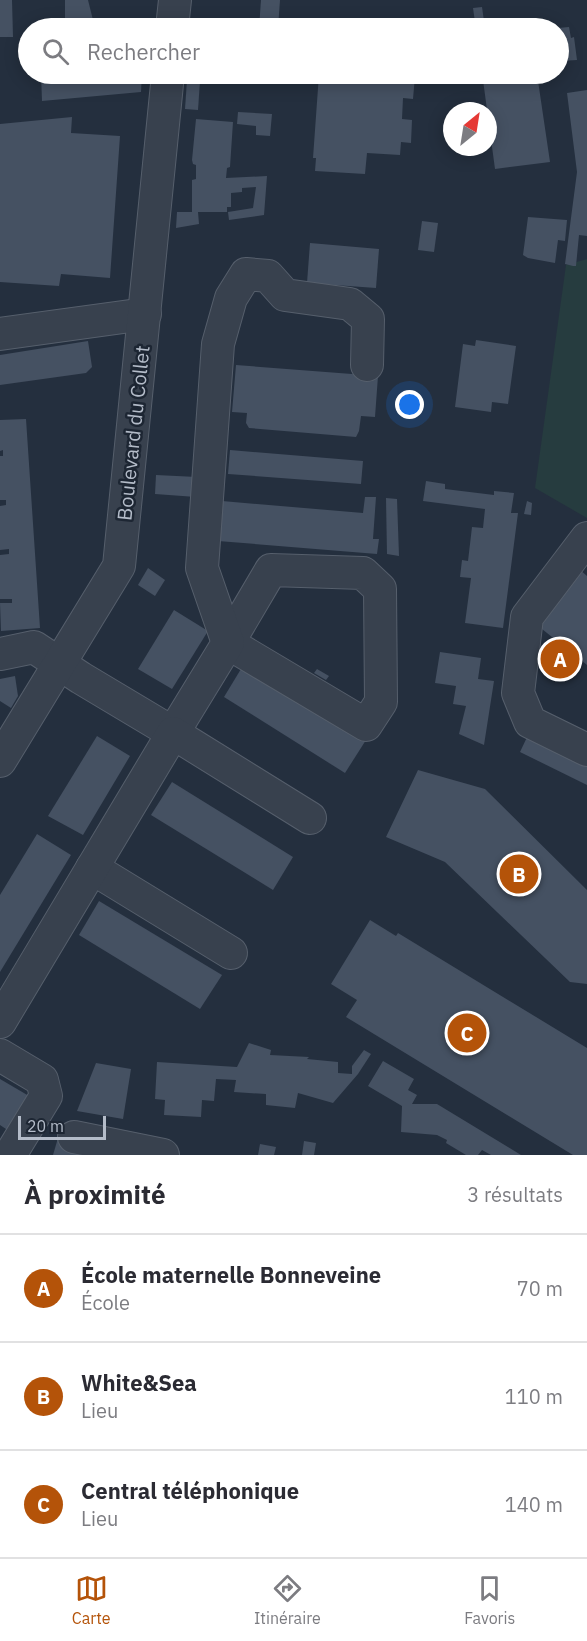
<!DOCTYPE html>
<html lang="fr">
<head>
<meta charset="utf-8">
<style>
  body { margin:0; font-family:"IBM Plex Sans",sans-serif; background:#f2f2f3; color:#2b2b33 }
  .compass { position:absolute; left:443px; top:102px; width:54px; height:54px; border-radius:50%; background:#fff; box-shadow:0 3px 15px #0003; rotate:30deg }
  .scale { position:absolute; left:18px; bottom:15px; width:88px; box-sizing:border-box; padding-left:6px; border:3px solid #b4bcc9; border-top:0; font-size:16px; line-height:21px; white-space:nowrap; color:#b4bcc9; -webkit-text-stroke:4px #1d2633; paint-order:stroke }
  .you { position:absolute; left:410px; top:405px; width:21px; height:21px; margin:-15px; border:4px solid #fff; border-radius:50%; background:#1a73e8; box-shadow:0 0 0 9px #1a73e833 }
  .badge { display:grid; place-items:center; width:39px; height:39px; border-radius:50%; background:#b45309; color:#fff; font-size:20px; font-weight:700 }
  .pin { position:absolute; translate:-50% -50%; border:3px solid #fff; box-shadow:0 2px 6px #0006 }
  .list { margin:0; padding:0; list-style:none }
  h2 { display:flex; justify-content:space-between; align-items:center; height:78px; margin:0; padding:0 24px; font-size:26px }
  h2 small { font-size:20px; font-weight:400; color:#7c7c81 }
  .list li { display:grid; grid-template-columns:39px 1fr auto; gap:18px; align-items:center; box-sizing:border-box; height:108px; padding:0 24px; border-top:2px solid #e1e1e2 }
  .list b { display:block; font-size:22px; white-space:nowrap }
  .list p { margin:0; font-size:20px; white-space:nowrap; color:#7c7c81 }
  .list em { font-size:20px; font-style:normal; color:#7c7c81 }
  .icon { flex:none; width:33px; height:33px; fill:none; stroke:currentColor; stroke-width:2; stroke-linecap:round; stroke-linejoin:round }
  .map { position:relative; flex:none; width:587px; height:1155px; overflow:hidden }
  .search { position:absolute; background:#fff; box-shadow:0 3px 15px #0003; left:18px; right:18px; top:18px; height:66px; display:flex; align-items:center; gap:15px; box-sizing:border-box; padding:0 21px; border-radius:33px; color:#7c7c81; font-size:22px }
  .sheet { height:402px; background:#fff }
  nav { display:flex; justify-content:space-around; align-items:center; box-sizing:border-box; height:84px; border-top:2px solid #e1e1e2; background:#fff; font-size:16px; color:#7c7c81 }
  nav a { display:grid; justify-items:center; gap:3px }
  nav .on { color:#b45309 }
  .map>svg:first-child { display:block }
  .green { fill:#263c3f }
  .building { fill:#455162 }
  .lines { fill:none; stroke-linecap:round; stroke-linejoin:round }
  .minor-casing { stroke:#565f6c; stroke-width:34 }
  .minor { stroke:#38414e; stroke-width:32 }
  .labels { text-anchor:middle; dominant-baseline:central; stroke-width:5; stroke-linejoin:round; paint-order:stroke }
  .street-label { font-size:20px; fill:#b4bcc9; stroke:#1d2633 }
</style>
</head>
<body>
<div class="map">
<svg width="587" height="1155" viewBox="0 0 587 1155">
  <rect width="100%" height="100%" fill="#242f3e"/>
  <path class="green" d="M587 259V518L535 488 566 265Z"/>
  <g class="building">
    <path d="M0 0H12L13 37H0Z"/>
    <path d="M65 0H88L93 20 92 28H42V22L65 21Z"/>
    <path d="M261 0H280L278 28H259Z"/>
    <path d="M482 7 484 21 475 22 473 8Z"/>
    <path d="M569 27 571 38 574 37 577 60 562 61 558 28Z"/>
    <path d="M41 74H142L141 92 42 101Z"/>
    <path d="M319 74 415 76 413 99 403 98 402 119 412 120 411 143 401 142 400 155 367 153 365 174 315 171 316 158H313Z"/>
    <path d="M505 74H514L515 75 537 74 550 162 495 169 483 80 505 77Z"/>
    <path d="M187 80 200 81 198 110 185 109Z"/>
    <path d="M587 90V236L579 235 576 266H573L565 264 577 172 567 93Z"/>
    <path d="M238 112 272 114 270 136 256 135V126L237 124Z"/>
    <path d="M72 117 71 133 120 136 110 278 61 274 59 286 0 282V124Z"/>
    <path d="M196 119 233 122 230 167 227 168 226 178 267 176 264 215 229 220 228 212 253 208 256 187 242 188V192L231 193V207H227V212H198L199 224 176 228 177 212H192V180L196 179V165L193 164 192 160Z"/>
    <path d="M528 217 567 220 565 241 558 240 555 263 528 258 523 255Z"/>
    <path d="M422 221 438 223 434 252 418 250Z"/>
    <path d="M310 243 379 249 376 288 307 283Z"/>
    <path d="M476 340 516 346 508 404 492 402 491 412 455 407 463 344 475 346Z"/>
    <path d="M88 341 92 367 86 373 0 385V355Z"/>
    <path d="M236 365 378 376 375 417 361 416 359 431 356 437 249 428 246 423 247 413 232 412Z"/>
    <path d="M26 419 40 628 1 631 0 603H12V599H0V555L9 554V549L0 550V506L6 505V500H0V456H3V450L0 451V420Z"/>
    <path d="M230 450 363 461 361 484 228 474Z"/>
    <path d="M156 475 197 477 196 497 155 494Z"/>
    <path d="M426 481 445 484V489L494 495V491L514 493 511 513H518L503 628 465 623 471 578 460 577 462 560 468 561 472 527 483 528 485 509 423 501Z"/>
    <path d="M365 497H376L373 539H379L377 554 218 541 222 501 363 513Z"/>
    <path d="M386 498 397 499 399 556 387 554Z"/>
    <path d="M527 501 532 503 531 515 524 514Z"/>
    <path d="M148 568 165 580 155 596 138 585Z"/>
    <path d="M579 569 587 576V665L537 625Z"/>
    <path d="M174 610 208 631 172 689 138 669Z"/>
    <path d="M440 652 481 658 478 679 494 681 484 745 459 734 466 706 453 704 456 686 435 683Z"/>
    <path d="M244 664 366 740 345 773 224 697Z"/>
    <path d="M317 669 329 676 326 680 314 673Z"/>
    <path d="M15 676 18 696 11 708 0 701V679Z"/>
    <path d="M529 733 587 761V785L520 752Z"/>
    <path d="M97 736 130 756 83 835 48 816Z"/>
    <path d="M418 770 485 789 587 890V984L570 982 445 862 386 837Z"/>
    <path d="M172 782 293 857 273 890 151 815Z"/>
    <path d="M37 834 71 855 0 972V895Z"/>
    <path d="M99 901 222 975 200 1009 79 935Z"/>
    <path d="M370 920 396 936 398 933 587 1048V1155H573L346 1017 357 1000 331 984Z"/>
    <path d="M249 1043 271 1050 270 1055 309 1057 307 1059 338 1062V1073L352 1074V1066L364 1050 371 1054 358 1074 333 1103 298 1093 295 1108 266 1105V1094L234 1092 236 1080 216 1079 214 1101 202 1100 201 1117 164 1115 165 1100 155 1099 157 1062 237 1067Z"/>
    <path d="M383 1061 414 1079 408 1090 417 1095 412 1104H437L521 1155H491L482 1150 478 1155H466L446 1143 447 1140 437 1135 401 1132 402 1106 368 1086Z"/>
    <path d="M96 1063 131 1069 123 1119 77 1111Z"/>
    <path d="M0 1079 29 1096 9 1131 0 1125Z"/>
    <path d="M58 1138 91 1147 89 1155H53Z"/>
    <path d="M304 1141 316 1143 314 1155H302Z"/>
    <path d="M260 1144 276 1147 274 1155H258Z"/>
  </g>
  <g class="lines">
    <g class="minor-casing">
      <g id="minor">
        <path d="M172 28 175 0"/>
        <path d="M0 334 145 314"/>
        <path d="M587 538 527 617 518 693 530 722 587 750"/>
        <path d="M271 570 363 573 380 589 381 702 366 725 228 643Z"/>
        <path d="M0 654 34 647 81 678 173 733 228 643 202 568 218 344 231 298 246 274 268 276 285 295 350 304 368 319 367 365"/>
        <path d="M0 761 119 566 168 74"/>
        <path d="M92 868 231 953"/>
        <path d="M0 1022 173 733 310 818"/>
        <path d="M0 1055 42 1080 46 1096 10 1155"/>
        <path d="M74 1137 163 1155"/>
      </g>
    </g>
    <use href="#minor" class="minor"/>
  </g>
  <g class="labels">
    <g class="street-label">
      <text transform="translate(133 433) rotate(-84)">Boulevard du Collet</text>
    </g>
  </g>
</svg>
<svg class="compass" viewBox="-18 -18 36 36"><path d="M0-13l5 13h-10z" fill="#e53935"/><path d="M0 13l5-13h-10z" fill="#7c7c81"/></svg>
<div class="scale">20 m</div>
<div class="you"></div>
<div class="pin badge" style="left:560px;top:659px">A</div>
<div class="pin badge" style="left:519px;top:874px">B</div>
<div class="pin badge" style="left:467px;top:1033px">C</div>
<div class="search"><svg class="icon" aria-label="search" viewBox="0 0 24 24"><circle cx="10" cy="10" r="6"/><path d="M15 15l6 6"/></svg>Rechercher</div>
</div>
<section class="sheet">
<h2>À proximité<small>3 résultats</small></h2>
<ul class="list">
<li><span class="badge">A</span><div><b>École maternelle Bonneveine</b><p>École</p></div><em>70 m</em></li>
<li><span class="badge">B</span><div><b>White&amp;Sea</b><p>Lieu</p></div><em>110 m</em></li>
<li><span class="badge">C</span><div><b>Central téléphonique</b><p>Lieu</p></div><em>140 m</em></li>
</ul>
</section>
<nav>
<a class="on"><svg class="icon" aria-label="map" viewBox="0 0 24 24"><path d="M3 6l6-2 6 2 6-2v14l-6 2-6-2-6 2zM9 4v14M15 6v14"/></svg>Carte</a>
<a><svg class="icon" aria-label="directions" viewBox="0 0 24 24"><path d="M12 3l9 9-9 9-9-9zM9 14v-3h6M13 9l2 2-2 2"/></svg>Itinéraire</a>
<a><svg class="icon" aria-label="saved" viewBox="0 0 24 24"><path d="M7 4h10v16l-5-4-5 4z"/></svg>Favoris</a>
</nav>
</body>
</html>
